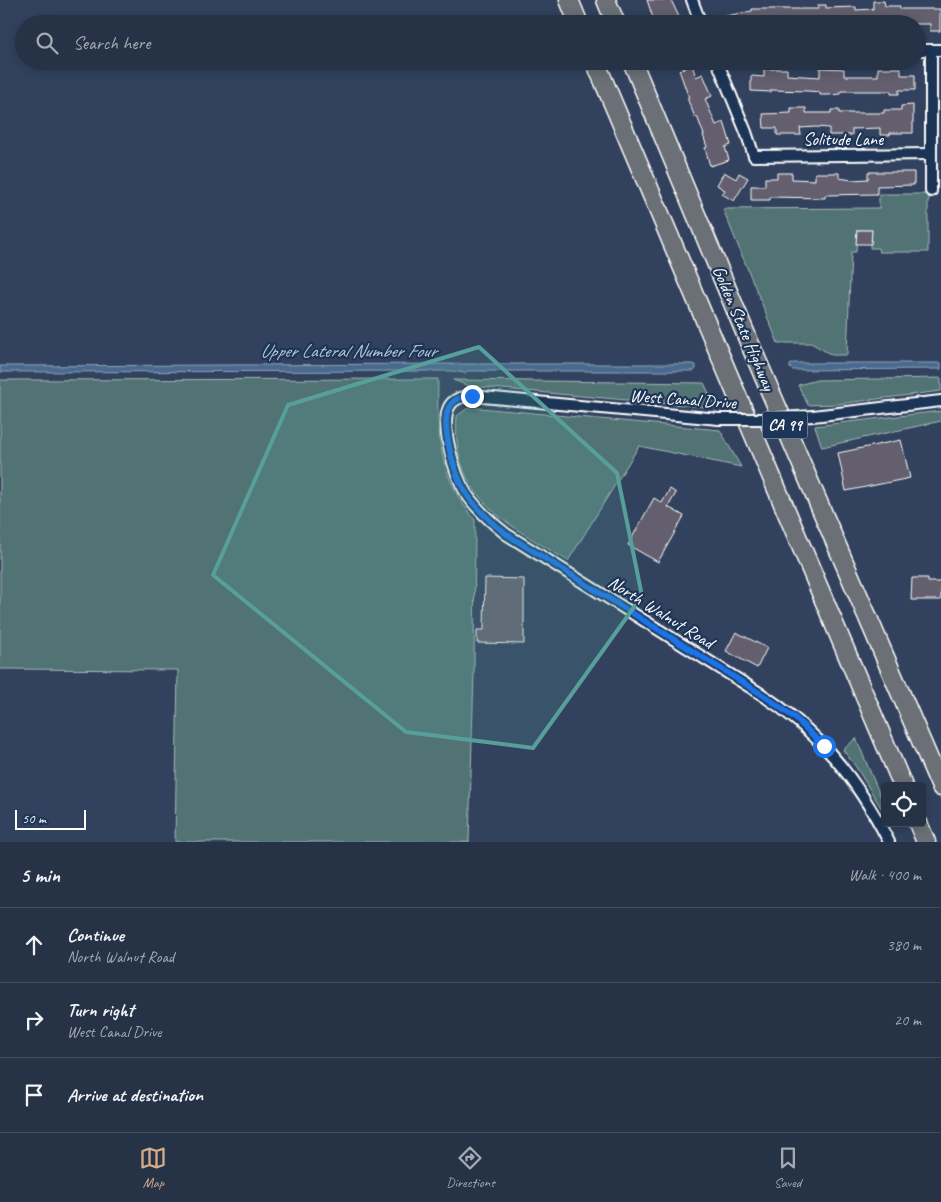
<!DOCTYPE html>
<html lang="en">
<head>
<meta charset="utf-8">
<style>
  body { margin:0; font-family:Caveat,sans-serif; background:#2e3a4d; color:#f1f3f6 }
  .controls { position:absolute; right:15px; bottom:15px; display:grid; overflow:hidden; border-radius:5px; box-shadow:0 2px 12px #0003 }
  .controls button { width:45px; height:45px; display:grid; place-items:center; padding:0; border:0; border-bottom:1px solid #424d5f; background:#263246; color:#f1f3f6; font:25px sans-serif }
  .scale { position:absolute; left:15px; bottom:12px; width:71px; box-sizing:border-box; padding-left:5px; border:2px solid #fff; border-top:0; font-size:14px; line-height:18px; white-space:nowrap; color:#fff; -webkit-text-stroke:4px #1d3557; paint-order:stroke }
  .stop { position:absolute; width:15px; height:15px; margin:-11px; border:4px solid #1a73e8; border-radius:50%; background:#fff }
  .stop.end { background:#1a73e8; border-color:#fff; box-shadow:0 1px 5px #0008 }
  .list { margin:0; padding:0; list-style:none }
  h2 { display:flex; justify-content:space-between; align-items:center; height:65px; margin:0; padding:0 20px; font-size:21px }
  h2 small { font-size:16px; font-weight:400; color:#a4aab3 }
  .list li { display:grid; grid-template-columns:32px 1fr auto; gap:15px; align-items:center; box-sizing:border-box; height:75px; padding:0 20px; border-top:1px solid #424d5f }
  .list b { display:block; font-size:19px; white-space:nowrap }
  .list p { margin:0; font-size:16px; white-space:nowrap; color:#a4aab3 }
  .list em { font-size:16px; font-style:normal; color:#a4aab3 }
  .icon { flex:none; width:28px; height:28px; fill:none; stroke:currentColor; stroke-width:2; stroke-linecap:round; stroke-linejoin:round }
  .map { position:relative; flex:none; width:941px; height:842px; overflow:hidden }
  .search { position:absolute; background:#263246; box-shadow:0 2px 12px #0003; left:15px; right:15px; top:15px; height:55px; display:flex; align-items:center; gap:12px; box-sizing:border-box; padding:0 18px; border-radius:28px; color:#a4aab3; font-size:19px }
  .sheet { height:290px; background:#263246 }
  nav { display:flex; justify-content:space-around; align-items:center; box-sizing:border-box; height:70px; border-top:1px solid #424d5f; background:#263246; font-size:14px; color:#a4aab3 }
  nav a { display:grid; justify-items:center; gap:2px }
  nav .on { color:#d6ab8b }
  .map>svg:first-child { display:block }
  .green { fill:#517373; stroke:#a8b9b9 }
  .water { fill:#486a8e; stroke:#91a6bb }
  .building { fill:#635f6e; stroke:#fff }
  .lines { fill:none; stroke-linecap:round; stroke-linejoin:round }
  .minor-casing { stroke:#fff; stroke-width:14 }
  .motorway-casing { stroke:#fff; stroke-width:21 }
  .minor { stroke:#1d3557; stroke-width:10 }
  .motorway { stroke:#6b6f75; stroke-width:18 }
  .minor-bridge-casing { stroke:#fff; stroke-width:14; stroke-linecap:butt }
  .minor-bridge { stroke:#1d3557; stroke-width:10 }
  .route { stroke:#1a73e8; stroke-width:6 }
  .marked { fill:#579f9a; fill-opacity:0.2; stroke:#579f9a; stroke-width:4; stroke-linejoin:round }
  .labels { text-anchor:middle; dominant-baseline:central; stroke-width:4.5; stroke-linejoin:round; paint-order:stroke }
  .shield { fill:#1d3557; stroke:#bbc2cd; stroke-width:1 }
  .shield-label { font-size:16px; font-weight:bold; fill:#fff }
  .street-label { font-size:18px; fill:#fff; stroke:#1d3557 }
  .water-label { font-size:19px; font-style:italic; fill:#b6c3d2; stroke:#1d3557 }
</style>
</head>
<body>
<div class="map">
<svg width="941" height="842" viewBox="0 0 941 842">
  <rect width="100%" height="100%" fill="#32425e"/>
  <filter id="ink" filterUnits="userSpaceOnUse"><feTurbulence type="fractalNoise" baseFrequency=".02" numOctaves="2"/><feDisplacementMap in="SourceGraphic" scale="10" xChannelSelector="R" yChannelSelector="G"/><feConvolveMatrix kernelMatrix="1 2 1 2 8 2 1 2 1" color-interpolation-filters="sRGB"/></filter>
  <g filter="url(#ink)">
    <g class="green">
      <path d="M879 194H932L928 201V252H879L878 248H870V244H871L872 230H857L856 252H851L847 355H832L811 343H778L723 209 879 208Z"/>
      <path d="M941 378V391L838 404 808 405 798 385 817 380Z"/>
      <path d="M438 379C437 435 438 476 475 520L474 672 469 842H175L178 670 0 669V380Z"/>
      <path d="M453 380 704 383 716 408 469 386Z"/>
      <path d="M468 408H479L720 430 741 467 639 446 568 561C508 524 450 498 457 416Z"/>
      <path d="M941 411V421L822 447 815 426Z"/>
      <path d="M856 738 885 807V814L856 767 843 750Z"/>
    </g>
    <g class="water">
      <path d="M793 363H941V369L793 370 790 368V365Z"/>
      <path d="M454 364H693L696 365V369L694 371H467L465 373 452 371 0 372V366Z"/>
    </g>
    <g class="building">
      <path d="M647 0H671L680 19 675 21 676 24H655Z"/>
      <path d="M873 1H884L885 6H900V9H940V31H930V24H722L721 17 752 11V9H818V5H826V8L856 7V10L873 9Z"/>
      <path d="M692 65 696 77 703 74 712 96 705 99 716 125 724 122 731 145 725 147 729 160 710 166 705 148 707 147 703 135H704L697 116 695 117 687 98H689L679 70Z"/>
      <path d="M820 68 844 69V76H878V68H901V75H915V90H899V94H891V91H841V94L828 95H820V92L808 91 771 90V92L751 91V76L764 77V69H787V75L820 77Z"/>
      <path d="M913 105V133H890V135H880V128L852 129V135H829V128L816 127 800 128 801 135H777V128H764L763 114 791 113V108H806V113H831V110H839V113H884V110H901V106Z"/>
      <path d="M724 172 736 179 739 173 748 178 734 201 722 194 725 190 717 185Z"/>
      <path d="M868 172H914V185L877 186V194L825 195V198L770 197V200H751V186H765V178H777V173H792V179L815 180V173H839V178L852 180 868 179Z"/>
      <path d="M857 230H872L871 244H856Z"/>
      <path d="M901 440 910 478 846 491 838 453Z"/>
      <path d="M670 489 676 493 668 507 684 516 658 562 628 545 654 498 662 503Z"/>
      <path d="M485 578 524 579V644L477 643V630H484Z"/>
      <path d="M912 578H928V582H941V600H911Z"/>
      <path d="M736 632 767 648 757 668 726 651Z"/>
    </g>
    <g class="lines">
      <g class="minor-casing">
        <g id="minor">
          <path d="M692 0 701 24"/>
          <path d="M917 50H941"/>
          <path d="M931 50V191"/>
          <path d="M717 61 746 132 754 156 931 154"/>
          <path d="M813 416 941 401"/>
          <path d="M719 419 472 396C463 396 453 399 449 407 440 426 455 476 466 493 476 509 491 522 506 534L758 692C818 730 857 779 889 842"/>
        </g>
      </g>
      <g class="motorway-casing">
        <g id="motorway">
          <path d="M569 0 579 24"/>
          <path d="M606 0 616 24"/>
          <path d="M595 61 903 786"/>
          <path d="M632 61 752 349 941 787"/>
          <path d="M918 823 926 842"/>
        </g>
      </g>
      <use href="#minor" class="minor"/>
      <use href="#motorway" class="motorway"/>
      <g class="minor-bridge-casing">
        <path id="minor-bridge" d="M719 419H766L813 416"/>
      </g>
      <use href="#minor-bridge" class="minor-bridge"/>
    </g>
  </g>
  <g class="lines" filter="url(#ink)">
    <path class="route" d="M472 396C463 396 454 399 449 407 440 426 455 476 466 493 476 509 491 522 506 534L766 697 795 718 824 746"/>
  </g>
  <path class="marked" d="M479 347 617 473 642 596 533 748 406 732 213 575 288 405Z"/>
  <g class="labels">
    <rect class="shield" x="762.5" y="411.5" width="45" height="27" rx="4"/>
    <g class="shield-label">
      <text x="785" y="425">CA 99</text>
    </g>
    <g class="street-label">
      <text x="843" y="139">Solitude Lane</text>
      <text transform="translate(744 328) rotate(67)">Golden State Highway</text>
      <text transform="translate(683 399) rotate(4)">West Canal Drive</text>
      <text transform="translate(661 612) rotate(32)">North Walnut Road</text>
    </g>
    <g class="water-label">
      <text x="348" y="351">Upper Lateral Number Four</text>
    </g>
  </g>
</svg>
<div class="controls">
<button><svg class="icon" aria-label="locate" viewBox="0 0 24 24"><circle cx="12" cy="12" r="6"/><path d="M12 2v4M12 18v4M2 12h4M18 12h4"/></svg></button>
</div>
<div class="scale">50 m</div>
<div class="stop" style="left:824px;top:746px"></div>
<div class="stop end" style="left:472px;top:396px"></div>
<div class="search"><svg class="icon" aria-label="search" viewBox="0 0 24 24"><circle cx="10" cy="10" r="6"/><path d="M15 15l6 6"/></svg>Search here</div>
</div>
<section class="sheet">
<h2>5 min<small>Walk · 400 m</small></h2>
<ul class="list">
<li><svg class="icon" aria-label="ahead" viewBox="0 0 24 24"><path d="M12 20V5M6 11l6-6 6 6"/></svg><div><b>Continue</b><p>North Walnut Road</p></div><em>380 m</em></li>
<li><svg class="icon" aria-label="right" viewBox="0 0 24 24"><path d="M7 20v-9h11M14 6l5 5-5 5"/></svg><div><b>Turn right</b><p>West Canal Drive</p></div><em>20 m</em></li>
<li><svg class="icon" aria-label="arrive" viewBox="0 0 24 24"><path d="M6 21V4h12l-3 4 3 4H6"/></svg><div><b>Arrive at destination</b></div></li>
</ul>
</section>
<nav>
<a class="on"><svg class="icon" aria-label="map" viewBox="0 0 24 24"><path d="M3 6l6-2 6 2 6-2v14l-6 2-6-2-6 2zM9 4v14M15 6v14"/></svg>Map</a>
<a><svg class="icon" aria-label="directions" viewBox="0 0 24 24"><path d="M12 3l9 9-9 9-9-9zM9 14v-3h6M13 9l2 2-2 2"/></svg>Directions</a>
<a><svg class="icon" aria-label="saved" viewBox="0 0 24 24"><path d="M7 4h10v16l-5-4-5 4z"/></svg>Saved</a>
</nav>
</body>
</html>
